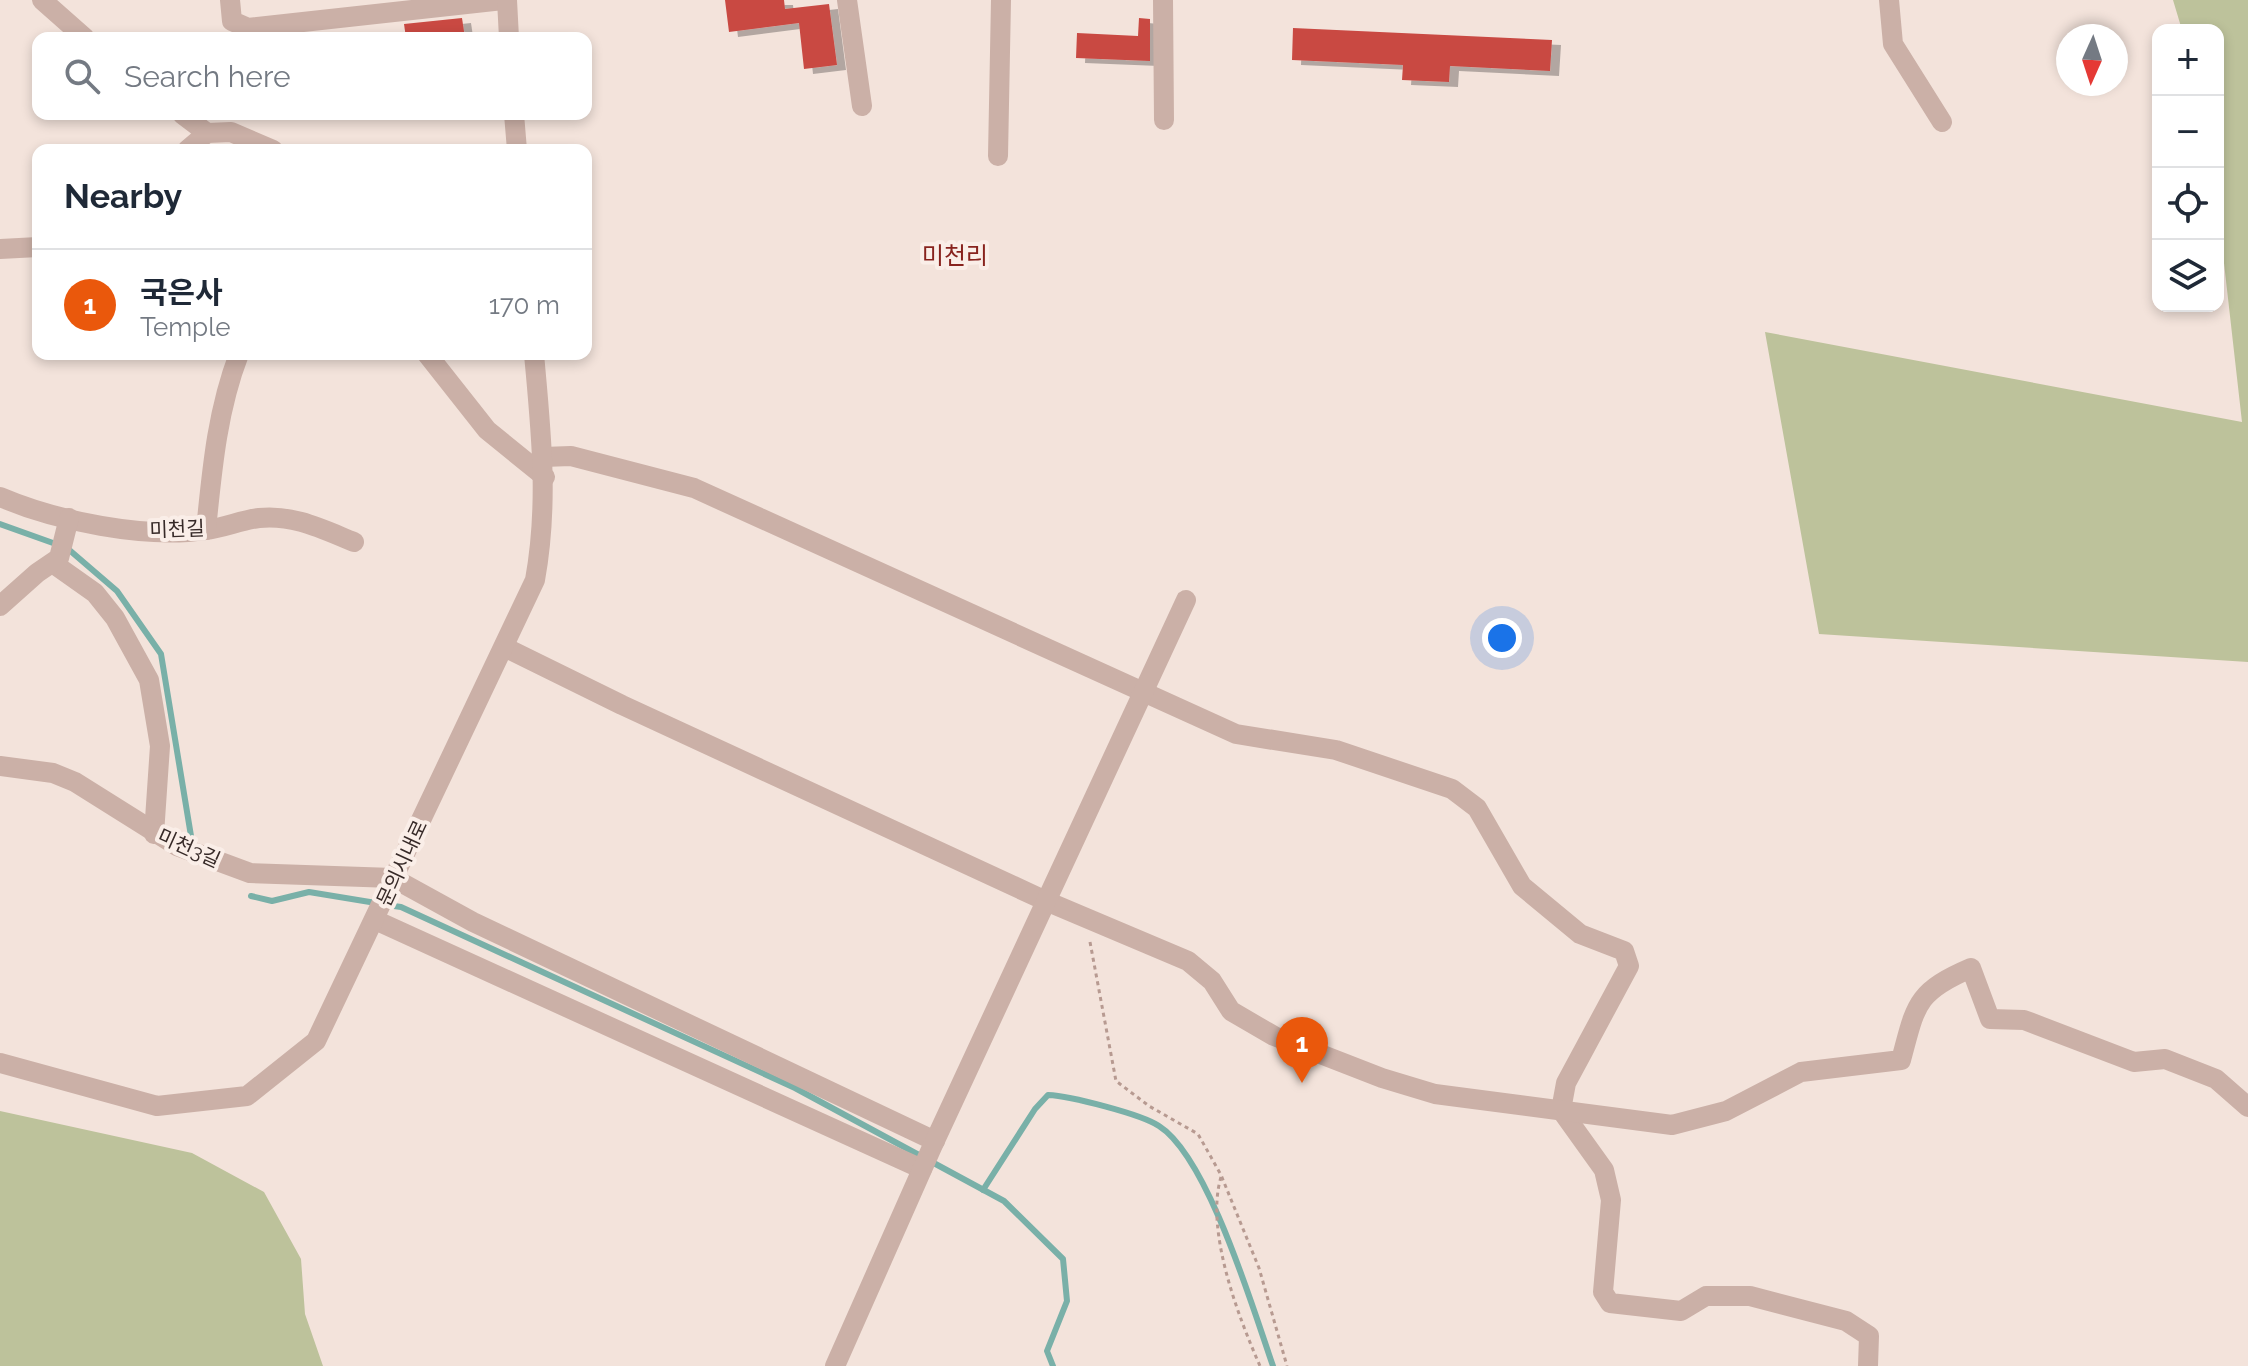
<!DOCTYPE html>
<html lang="en">
<head>
<meta charset="utf-8">
<style>
  body { margin:0; font-family:Raleway,"Noto Sans KR",sans-serif; background:#f6f6f7; color:#1f2937 }
  .controls { position:absolute; right:24px; top:24px; display:grid; overflow:hidden; border-radius:16px; box-shadow:0 4px 12px #0003 }
  .controls button { width:72px; height:72px; display:grid; place-items:center; padding:0; border:0; border-bottom:2px solid #e0e1e3; background:#fff; color:#1f2937; font:40px sans-serif }
  .compass { position:absolute; left:2056px; top:24px; width:72px; height:72px; border-radius:50%; background:#fff; box-shadow:0 4px 12px #0003; rotate:183deg }
  .you { position:absolute; left:1502px; top:638px; width:28px; height:28px; margin:-20px; border:6px solid #fff; border-radius:50%; background:#1a73e8; box-shadow:0 0 0 12px #1a73e833 }
  .badge { display:grid; place-items:center; width:52px; height:52px; border-radius:50%; background:#ea580c; color:#fff; font-size:26px; font-weight:700 }
  .pin { position:absolute; translate:-50% -66px; filter:drop-shadow(0 2px 4px #0008) }
  .pin::after { content:''; position:absolute; top:42px; width:28px; height:24px; background:inherit; clip-path:polygon(0 0,100% 0,50% 100%) }
  .list { margin:0; padding:0; list-style:none }
  h2 { display:flex; justify-content:space-between; align-items:center; height:104px; margin:0; padding:0 32px; font-size:34px }
  h2 small { font-size:26px; font-weight:400; color:#747a83 }
  .list li { display:grid; grid-template-columns:52px 1fr auto; gap:24px; align-items:center; box-sizing:border-box; height:112px; padding:0 32px; border-top:2px solid #e0e1e3 }
  .list b { display:block; font-size:30px; white-space:nowrap }
  .list p { margin:0; font-size:26px; white-space:nowrap; color:#747a83 }
  .list em { font-size:26px; font-style:normal; color:#747a83 }
  .icon { flex:none; width:44px; height:44px; fill:none; stroke:currentColor; stroke-width:2; stroke-linecap:round; stroke-linejoin:round }
  .map { position:relative; flex:none; width:2248px; height:1366px; overflow:hidden }
  .search { position:absolute; background:#fff; box-shadow:0 4px 12px #0003; left:32px; top:32px; width:560px; height:88px; display:flex; align-items:center; gap:20px; box-sizing:border-box; padding:0 28px; border-radius:16px; color:#747a83; font-size:30px }
  .panel { position:absolute; background:#fff; box-shadow:0 4px 12px #0003; left:32px; top:144px; width:560px; height:216px; border-radius:16px }
  .map>svg:first-child { display:block }
  .green { fill:#bdc29b }
  .lines { fill:none; stroke-linecap:round; stroke-linejoin:round }
  .stream { stroke:#79b0a8; stroke-width:6 }
  .building { fill:#c94943; filter:url(#shadow) }
  .path { stroke:#b79a91; stroke-width:3; stroke-dasharray:4 4; stroke-linecap:butt }
  .minor { stroke:#cbb0a7; stroke-width:20 }
  .labels { text-anchor:middle; dominant-baseline:central; stroke-width:8; stroke-linejoin:round; paint-order:stroke }
  .street-label { font-size:20px; fill:#372a28; stroke:#faeee8 }
  .quarter-label { font-size:24px; fill:#88231e; stroke:#faeee8 }
</style>
</head>
<body>
<div class="map">
<svg width="2248" height="1366" viewBox="0 0 2248 1366">
  <defs>
    <filter id="shadow"><feDropShadow dx="9" dy="5" stdDeviation="0" flood-color="#0004"/></filter>
  </defs>
  <rect width="100%" height="100%" fill="#f3e3db"/>
  <g class="green">
    <path d="M2173 0H2248V662L1819 634 1765 332 2242 422 2218 210V30H2182Z"/>
    <path d="M0 1111 192 1153 264 1192 301 1259 305 1314 323 1366H0Z"/>
  </g>
  <g class="lines">
    <g class="stream">
      <path d="M0 524 67 548 117 591 161 654 192 842"/>
      <path d="M251 896 272 901 309 892 376 903"/>
      <path d="M387 905 401 907 795 1088 1004 1201 1063 1259 1067 1301 1047 1351 1053 1366"/>
      <path d="M983 1190 1035 1109 1048 1095C1070 1096 1141 1114 1159 1126 1208 1157 1253 1309 1273 1366"/>
    </g>
  </g>
  <g class="building">
    <path d="M725 0H784L785 9 829 4 837 65 804 69 799 23 729 32Z"/>
    <path d="M462 18 465 38H406L404 24Z"/>
    <path d="M1139 18 1150 19V61L1076 58 1077 33 1138 36Z"/>
    <path d="M1293 28 1552 40 1550 71 1450 66 1449 82 1402 80 1403 65 1292 60Z"/>
  </g>
  <g class="lines">
    <g class="path">
      <path d="M1090 942 1116 1081 1149 1106 1198 1134 1221 1175 1259 1268 1287 1366"/>
      <path d="M1221 1177C1205 1230 1238 1316 1260 1366"/>
    </g>
    <g class="minor">
      <path d="M42 0 85 38"/>
      <path d="M230 0 232 21 248 28 503 0"/>
      <path d="M507 0 509 38"/>
      <path d="M847 0 862 106"/>
      <path d="M1163 0 1164 120"/>
      <path d="M1889 0 1893 44 1942 122"/>
      <path d="M182 114 207 133"/>
      <path d="M514 114 517 150"/>
      <path d="M187 150 207 133 231 132 273 150"/>
      <path d="M998 156 1001 0"/>
      <path d="M0 249 38 247"/>
      <path d="M427 354 487 430 545 477"/>
      <path d="M543 457 571 456 694 488 1236 734 1336 750 1452 789 1477 808 1522 886 1580 934 1624 951 1629 966 1566 1083 1561 1110 1604 1170 1611 1200 1603 1292 1610 1303 1681 1311 1706 1296H1750L1846 1321 1869 1336 1868 1366"/>
      <path d="M0 497C56 521 145 539 205 530 224 528 241 520 259 518 293 514 324 530 354 542"/>
      <path d="M206 530C212 470 217 411 239 354"/>
      <path d="M54 564 95 593 115 618 149 680 160 746 154 834"/>
      <path d="M0 606 37 573 59 558 69 518"/>
      <path d="M504 647 622 705 1046 901 1188 961 1212 981 1231 1011 1274 1036 1382 1078 1435 1094 1672 1125 1726 1111 1801 1072 1901 1060C1916 1005 1915 992 1971 968L1990 1019 2024 1020 2134 1062 2165 1059 2216 1079 2248 1107"/>
      <path d="M0 766 53 773 75 782 177 846 250 873 393 878 473 922 935 1141"/>
      <path d="M375 920 922 1169"/>
      <path d="M0 1063 157 1106 247 1096 316 1041 535 580C549 503 541 431 534 354"/>
      <path d="M835 1366 932 1147 1186 600"/>
    </g>
  </g>
  <g class="labels">
    <g class="street-label">
      <text transform="translate(177 529) rotate(-2)">미천길</text>
      <text transform="translate(189 848) rotate(24)">미천3길</text>
      <text transform="translate(402 863) rotate(-65)">문의시내로</text>
    </g>
    <g class="quarter-label">
      <text x="955" y="255">미천리</text>
    </g>
  </g>
</svg>
<div class="controls">
<button>+</button>
<button>−</button>
<button><svg class="icon" aria-label="locate" viewBox="0 0 24 24"><circle cx="12" cy="12" r="6"/><path d="M12 2v4M12 18v4M2 12h4M18 12h4"/></svg></button>
<button><svg class="icon" aria-label="layers" viewBox="0 0 24 24"><path d="M12 4l9 5-9 5-9-5zM3 14l9 5 9-5"/></svg></button>
</div>
<svg class="compass" viewBox="-18 -18 36 36"><path d="M0-13l5 13h-10z" fill="#e53935"/><path d="M0 13l5-13h-10z" fill="#747a83"/></svg>
<div class="you"></div>
<div class="pin badge" style="left:1302px;top:1083px">1</div>
<div class="search"><svg class="icon" aria-label="search" viewBox="0 0 24 24"><circle cx="10" cy="10" r="6"/><path d="M15 15l6 6"/></svg>Search here</div>
<section class="panel">
<h2>Nearby<small></small></h2>
<ul class="list">
<li><span class="badge">1</span><div><b>국은사</b><p>Temple</p></div><em>170 m</em></li>
</ul>
</section>
</div>
</body>
</html>
